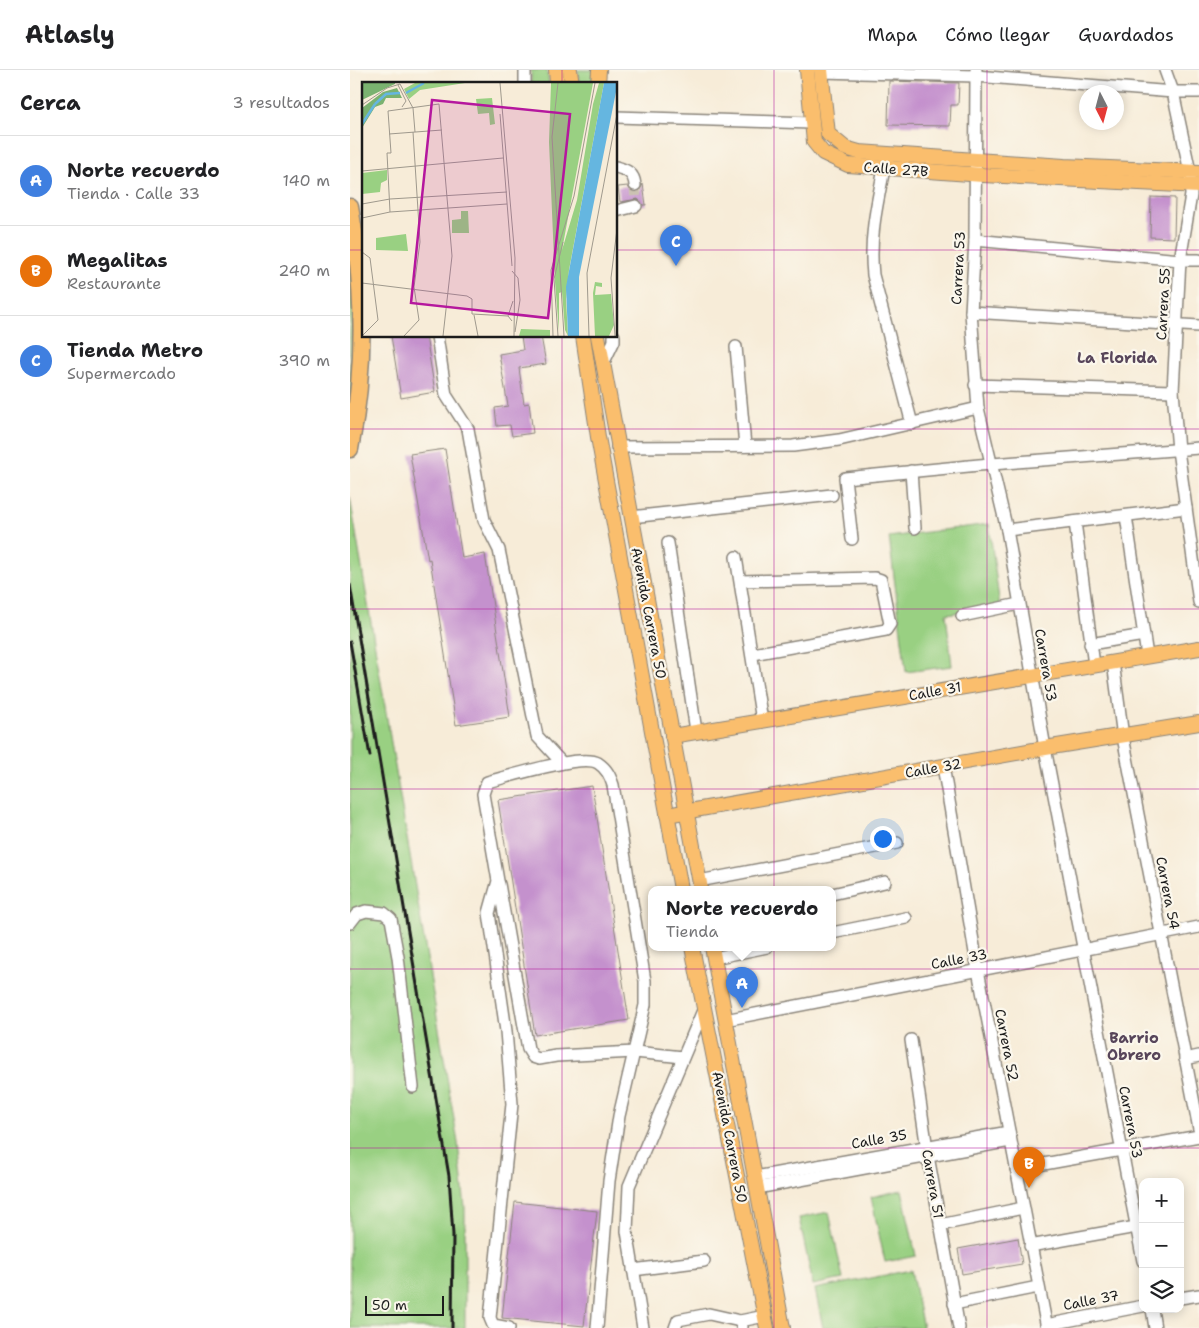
<!DOCTYPE html>
<html lang="es">
<head>
<meta charset="utf-8">
<style>
  body { margin:0; font-family:"Shantell Sans",sans-serif; background:#f2f2f2; color:#202124 }
  .controls { position:absolute; right:15px; bottom:15px; display:grid; overflow:hidden; border-radius:10px; box-shadow:0 2px 12px #0003 }
  .controls button { width:45px; height:45px; display:grid; place-items:center; padding:0; border:0; border-bottom:1px solid #e0e0e0; background:#fff; color:#202124; font:25px sans-serif }
  .compass { position:absolute; left:729px; top:15px; width:45px; height:45px; border-radius:50%; background:#fff; box-shadow:0 2px 12px #0003; rotate:174deg }
  .scale { position:absolute; left:15px; bottom:12px; width:79px; box-sizing:border-box; padding-left:5px; border:2px solid #1c1c1c; border-top:0; font-size:14px; line-height:18px; white-space:nowrap; color:#1c1c1c; -webkit-text-stroke:4px #fbf7ec; paint-order:stroke }
  .you { position:absolute; left:532px; top:768px; width:18px; height:18px; margin:-12px; border:4px solid #fff; border-radius:50%; background:#1a73e8; box-shadow:0 0 0 8px #1a73e833 }
  .badge { display:grid; place-items:center; width:32px; height:32px; border-radius:50%; background:#0f766e; color:#fff; font-size:16px; font-weight:700 }
  .pin { position:absolute; translate:-50% -41px; filter:drop-shadow(0 1px 2px #0008) }
  .pin::after { content:''; position:absolute; top:26px; width:18px; height:15px; background:inherit; clip-path:polygon(0 0,100% 0,50% 100%) }
  .popup { position:absolute; left:298px; top:816px; width:188px; height:65px; box-sizing:border-box; display:grid; place-content:center; border-radius:10px; background:#fff; filter:drop-shadow(0 1px 4px #0005); font-size:16px; white-space:nowrap; color:#757577 }
  .popup b { font-size:19px; color:#202124 }
  .popup::after { content:''; position:absolute; left:50%; top:100%; margin-left:-10px; border:10px solid transparent; border-top-color:#fff }
  .list { margin:0; padding:0; list-style:none }
  h2 { display:flex; justify-content:space-between; align-items:center; height:65px; margin:0; padding:0 20px; font-size:21px }
  h2 small { font-size:16px; font-weight:400; color:#757577 }
  .list li { display:grid; grid-template-columns:32px 1fr auto; gap:15px; align-items:center; box-sizing:border-box; height:90px; padding:0 20px; border-top:1px solid #e0e0e0 }
  .list b { display:block; font-size:19px; white-space:nowrap }
  .list p { margin:0; font-size:16px; white-space:nowrap; color:#757577 }
  .list em { font-size:16px; font-style:normal; color:#757577 }
  .icon { flex:none; width:28px; height:28px; fill:none; stroke:currentColor; stroke-width:2; stroke-linecap:round; stroke-linejoin:round }
  .map { position:relative; flex:none; width:849px; height:1258px; overflow:hidden }
  header { display:flex; align-items:center; gap:30px; box-sizing:border-box; height:70px; padding:0 25px; background:#fff; border-bottom:1px solid #e0e0e0 }
  header strong { font-size:24px }
  nav { display:flex; gap:28px; margin-inline-start:auto; font-size:18px }
  main { display:flex }
  aside { flex:1; background:#fff }
  .map>svg:first-child { display:block }
  .green { fill:#99d082; stroke:#5a764f }
  .building { fill:#c491cd }
  .lines { fill:none; stroke-linecap:round; stroke-linejoin:round }
  .minor-tunnel { stroke:#cbc2b2; stroke-width:11; stroke-dasharray:11 5.5; stroke-linecap:butt }
  .minor-casing { stroke:#8a847a; stroke-width:14 }
  .major-casing { stroke:#8a847a; stroke-width:16 }
  .highway-casing { stroke:#8a847a; stroke-width:19 }
  .minor { stroke:#fff; stroke-width:11 }
  .major { stroke:#fabe6d; stroke-width:14 }
  .highway { stroke:#fabe6d; stroke-width:16 }
  .rail { stroke:#1c1c1c; stroke-width:3 }
  .grid { fill:none; stroke:#b5179e; stroke-width:1; stroke-opacity:0.55 }
  .labels { text-anchor:middle; dominant-baseline:central; stroke-width:4.5; stroke-linejoin:round; paint-order:stroke }
  .street-label { font-size:14px; fill:#1c1c1c; stroke:#fbf7ec }
  .neighbourhood-label { font-size:15px; font-weight:bold; fill:#57455a; stroke:#fbf7ec }
  .inset-river { fill:none; stroke:#65b6e0; stroke-width:2.5 }
  .inset-road { fill:none; stroke:#9f998d; stroke-width:1 }
  .view { fill:#b5179e; fill-opacity:0.15; stroke:#b5179e; stroke-width:2.5 }
  .inset-edge { fill:none; stroke:#1c1c1c; stroke-width:2.5 }
</style>
</head>
<body>
<header>
<strong>Atlasly</strong>
<nav><a>Mapa</a><a>Cómo llegar</a><a>Guardados</a></nav>
</header>
<main>
<aside>
<h2>Cerca<small>3 resultados</small></h2>
<ul class="list">
<li><span class="badge" style="background:#3f7fe0">A</span><div><b>Norte recuerdo</b><p>Tienda · Calle 33</p></div><em>140 m</em></li>
<li><span class="badge" style="background:#e8710a">B</span><div><b>Megalitas</b><p>Restaurante</p></div><em>240 m</em></li>
<li><span class="badge" style="background:#3f7fe0">C</span><div><b>Tienda Metro</b><p>Supermercado</p></div><em>390 m</em></li>
</ul>
</aside>
<div class="map">
<svg width="849" height="1258" viewBox="0 0 849 1258">
  <rect width="100%" height="100%" fill="#fbf7ec"/>
  <filter id="ink" filterUnits="userSpaceOnUse"><feTurbulence type="fractalNoise" baseFrequency=".02" numOctaves="2"/><feDisplacementMap in="SourceGraphic" scale="10" xChannelSelector="R" yChannelSelector="G"/><feConvolveMatrix kernelMatrix="1 2 1 2 8 2 1 2 1" color-interpolation-filters="sRGB"/></filter>
  <filter id="wash" filterUnits="userSpaceOnUse"><feTurbulence type="fractalNoise" baseFrequency=".0096" numOctaves="4" result="noise"/><feDisplacementMap in="SourceGraphic" scale="20" xChannelSelector="R" yChannelSelector="G"/><feGaussianBlur stdDeviation="1.12" result="paint"/><feColorMatrix in="noise" values="0 0 0 0 0 0 0 0 0 0 0 0 0 0 0 0 0 1.4 0 .05"/><feComposite in="paint" operator="in"/></filter>
  <g filter="url(#wash)">
    <rect width="100%" height="100%" fill="#f7ecd8"/>
    <g class="green">
      <path d="M181 0H197L199 14H181Z"/>
      <path d="M228 0H243V14H229Z"/>
      <path d="M0 170 6 205 2 327 0 324Z"/>
      <path d="M0 427 108 1073 115 1138V1258H0Z"/>
      <path d="M639 454 650 537 596 544 602 596 556 602 539 467Z"/>
      <path d="M552 1120 566 1186 535 1192 521 1127Z"/>
      <path d="M479 1142 493 1209 463 1215 449 1148Z"/>
      <path d="M561 1200 573 1258H473L465 1219Z"/>
    </g>
    <g id="blocks">
      <g class="building">
        <path d="M539 11 609 13 608 35H601L600 56 538 55Z"/>
        <path d="M293 114 296 135H293L288 129 270 132 268 117 278 116 280 120 286 122 290 120Z"/>
        <path d="M801 127 825 128 824 168 800 167Z"/>
        <path d="M41 266H76L85 322 51 328Z"/>
        <path d="M171 266H191L196 294 169 298 174 334 179 333 183 363 162 366 160 355 147 356 145 338 158 336 149 284 173 280Z"/>
        <path d="M95 379 112 488 135 484 160 647 106 655 80 489 78 490 60 384Z"/>
        <path d="M242 716 279 950 185 965 148 730Z"/>
        <path d="M165 1132 247 1141 234 1256 152 1248Z"/>
        <path d="M668 1168 672 1194 612 1204 608 1179Z"/>
      </g>
    </g>
  </g>
  <g filter="url(#ink)">
    <use href="#blocks" fill-opacity="0" stroke="#8a847a" stroke-width="1"/>
    <g class="lines">
      <path class="minor-tunnel" d="M285 115 286 136"/>
      <g class="minor-casing">
        <g id="minor">
          <path d="M626 0 625 170 621 242 628 338 657 460 695 678 793 1191"/>
          <path d="M815 0 823 22 840 102 841 125 830 190 823 321 828 380 849 532"/>
          <path d="M471 2 626 6 823 22H849"/>
          <path d="M175 14V0"/>
          <path d="M266 47 461 53"/>
          <path d="M266 97C277 100 284 103 285 115"/>
          <path d="M534 99C527 134 519 168 523 205L562 354"/>
          <path d="M266 141 286 136"/>
          <path d="M625 170 830 190H849"/>
          <path d="M621 242 849 256"/>
          <path d="M87 266 96 325 118 359 134 450 149 480 187 666 212 693"/>
          <path d="M386 277 395 376"/>
          <path d="M253 294 264 271V266"/>
          <path d="M625 315 823 321"/>
          <path d="M267 377 443 376 489 370 628 338"/>
          <path d="M561 401 565 458"/>
          <path d="M776 446 797 586"/>
          <path d="M281 447 482 425"/>
          <path d="M725 452 744 595"/>
          <path d="M657 460 836 438"/>
          <path d="M502 469 495 408 629 395 849 378"/>
          <path d="M318 473 346 661"/>
          <path d="M386 487 412 651"/>
          <path d="M391 511 525 508 531 510 540 554 536 560 403 584"/>
          <path d="M612 546 669 534"/>
          <path d="M740 574 794 565"/>
          <path d="M763 592 773 667 849 1059"/>
          <path d="M593 696 628 900 697 1258"/>
          <path d="M349 811 547 773"/>
          <path d="M149 814 178 979 183 987 189 989 206 986 285 982 333 987"/>
          <path d="M482 824 535 812"/>
          <path d="M0 853 7 844 16 841 34 843 41 849 48 887 63 1017"/>
          <path d="M482 863 556 848"/>
          <path d="M364 888 417 877"/>
          <path d="M375 950 849 857"/>
          <path d="M561 970 578 1086 609 1258"/>
          <path d="M835 989 849 986"/>
          <path d="M666 1099 849 1066"/>
          <path d="M405 1107 659 1062"/>
          <path d="M407 1118 660 1071"/>
          <path d="M590 1155 673 1138"/>
          <path d="M680 1176 786 1157"/>
          <path d="M283 1200 354 1191"/>
          <path d="M830 1228 849 1225"/>
          <path d="M604 1234 688 1217"/>
          <path d="M802 1239 805 1258"/>
          <path d="M696 1255 793 1236"/>
          <path d="M392 1257 390 1251 415 1246"/>
          <path d="M159 1258 143 1255 140 1248 162 1034 156 961 139 843 148 811 133 724 137 712C158 707 232 683 248 693 257 699 260 706 263 715L295 911V935L269 1046 259 1111 247 1258"/>
          <path d="M293 1258 277 1161 279 1116 354 938"/>
          <path d="M325 1258 328 1250 359 1244 390 1251"/>
        </g>
      </g>
      <g class="major-casing">
        <g id="major">
          <path d="M206 0 207 14"/>
          <path d="M220 0 222 14"/>
          <path d="M457 0 464 72 473 83 498 95 633 105 849 116"/>
          <path d="M471 0 478 64 495 78 509 82 714 96 849 102"/>
          <path d="M248 14 249 0"/>
          <path d="M233 266 248 367 331 819"/>
          <path d="M248 266 351 819"/>
          <path d="M322 666 849 578"/>
          <path d="M317 745 695 678 849 653"/>
          <path d="M342 877 417 1258"/>
          <path d="M362 877 433 1258"/>
        </g>
      </g>
      <g class="highway-casing">
        <path id="highway" d="M0 137C15 218 16 298 0 379"/>
      </g>
      <use href="#minor" class="minor"/>
      <use href="#major" class="major"/>
      <use href="#highway" class="highway"/>
      <g class="rail">
        <path d="M0 515 99 1106 103 1165 102 1258"/>
        <path d="M0 572 20 686"/>
      </g>
    </g>
  </g>
  <path class="grid" d="M212 0V14M424 0V1258M637 0V1258M0 180H14M266 180H849M212 266V1258M0 359H849M0 539H849M0 719H849M0 899H849M0 1078H849"/>
  <g class="labels">
    <g class="street-label">
      <text transform="translate(546 99) rotate(4)">Calle 27B</text>
      <text transform="translate(608 198) rotate(-87)">Carrera 53</text>
      <text transform="translate(813 234) rotate(-87)">Carrera 55</text>
      <text transform="translate(299 543) rotate(79)">Avenida Carrera 50</text>
      <text transform="translate(696 595) rotate(80)">Carrera 53</text>
      <text transform="translate(585 621) rotate(-10)">Calle 31</text>
      <text transform="translate(583 698) rotate(-10)">Calle 32</text>
      <text transform="translate(818 823) rotate(79)">Carrera 54</text>
      <text transform="translate(609 889) rotate(-11)">Calle 33</text>
      <text transform="translate(657 975) rotate(79)">Carrera 52</text>
      <text transform="translate(781 1052) rotate(79)">Carrera 53</text>
      <text transform="translate(380 1067) rotate(79)">Avenida Carrera 50</text>
      <text transform="translate(529 1069) rotate(-10)">Calle 35</text>
      <text transform="translate(583 1114) rotate(80)">Carrera 51</text>
      <text transform="translate(741 1230) rotate(-11)">Calle 37</text>
    </g>
    <g class="neighbourhood-label">
      <text x="767" y="288">La Florida</text>
      <text x="784" y="968">Barrio<tspan x="784" dy="17">Obrero</tspan></text>
    </g>
  </g>
  <g transform="translate(12 12)">
    <rect width="255" height="255" fill="#f7ecd8"/>
    <path d="M53 1H103L58 8 47 17 42 7ZM189 1H231L200 168 215 118 231 22 237 1H242L207 188 204 217 206 254 203 248 200 210 197 211V249L193 200 187 60ZM130 16 133 42 128 43 127 31 116 32 114 17ZM25 88V98L19 101 18 110 0 112V91ZM99 129H106L107 151H90V138L99 137ZM44 152 46 169 14 168V156ZM233 200 240 201V205L234 204 233 213 249 212 252 243 247 254H233L231 211ZM159 247 188 248V254H157Z" fill="#99d082"/>
    <path d="M0 1H33V2L0 18ZM35 6 40 16H24L21 22 13 25 0 46V26L21 10Z" fill="#7ab270"/>
    <path d="M242 1H255V5L217 195V254H206L204 205Z" fill="#65b6e0"/>
    <path class="inset-river" d="M44 11 62 1M13 22 24 12 38 11M0 42 13 22"/>
    <path class="inset-road" d="M138 1 153 176 152 254M196 1 190 55 202 254M38 2 51 26 53 50M36 3 44 19 40 25M0 23 25 6 38 2M138 32 150 184M27 52 80 48M0 89 141 76M0 122 28 117 145 110M28 130 25 71H29L26 29 77 22 90 174 81 254M0 136 28 130 145 122M0 170 8 176 16 238 0 254M150 189 156 196 158 218 153 250M0 201 105 214 110 217V232L146 234M112 233 116 254M150 239 146 234 151 219M42 254 57 238 52 205 58 160 51 50M191 254 189 188 212 114 233 1M196 254 192 197 201 160M227 254 225 191 255 32M253 254 249 196 255 147"/>
    <path class="view" d="M70 18 208 32 186 236 49 221Z"/>
    <rect width="255" height="255" class="inset-edge"/>
  </g>
</svg>
<div class="controls">
<button>+</button>
<button>−</button>
<button><svg class="icon" aria-label="layers" viewBox="0 0 24 24"><path d="M12 4l9 5-9 5-9-5zM3 14l9 5 9-5"/></svg></button>
</div>
<svg class="compass" viewBox="-18 -18 36 36"><path d="M0-13l5 13h-10z" fill="#e53935"/><path d="M0 13l5-13h-10z" fill="#757577"/></svg>
<div class="scale">50 m</div>
<div class="you"></div>
<div class="pin badge" style="left:392px;top:938px;background:#3f7fe0">A</div>
<div class="popup"><b>Norte recuerdo</b>Tienda</div>
<div class="pin badge" style="left:679px;top:1118px;background:#e8710a">B</div>
<div class="pin badge" style="left:326px;top:196px;background:#3f7fe0">C</div>
</div>
</main>
</body>
</html>
